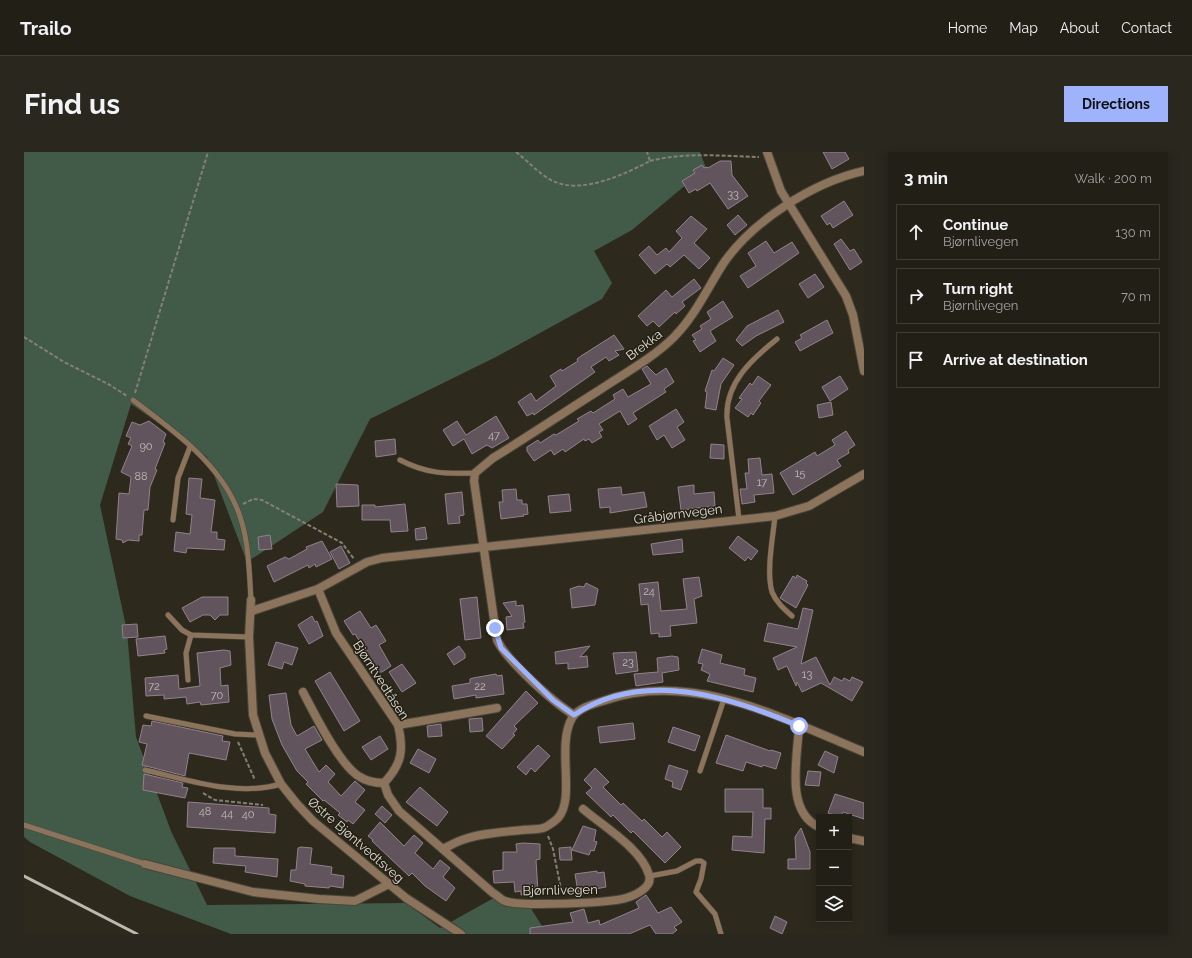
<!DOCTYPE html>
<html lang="en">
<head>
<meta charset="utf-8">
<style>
  body { margin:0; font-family:Raleway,sans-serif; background:#2a271f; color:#f1f3f6 }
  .controls { position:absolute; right:12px; bottom:12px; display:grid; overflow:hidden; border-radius:0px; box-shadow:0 2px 10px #0003 }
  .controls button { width:36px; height:36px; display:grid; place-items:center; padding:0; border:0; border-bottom:1px solid #3f3d35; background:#221f16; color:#f1f3f6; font:20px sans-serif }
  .stop { position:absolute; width:12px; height:12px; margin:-9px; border:3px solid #9fb3fd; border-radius:50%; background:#fff }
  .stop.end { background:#9fb3fd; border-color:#fff; box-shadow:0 1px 4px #0008 }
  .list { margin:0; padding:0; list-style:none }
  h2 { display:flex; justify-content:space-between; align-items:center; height:52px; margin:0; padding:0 16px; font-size:17px }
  h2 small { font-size:13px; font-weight:400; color:#a2a2a1 }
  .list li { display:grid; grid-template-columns:26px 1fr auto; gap:12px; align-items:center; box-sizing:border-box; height:56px; margin:0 8px 8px; padding:0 8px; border:1px solid #3f3d35; border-radius:0px }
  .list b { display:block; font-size:15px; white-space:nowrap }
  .list p { margin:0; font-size:13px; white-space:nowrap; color:#a2a2a1 }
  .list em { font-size:13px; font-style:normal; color:#a2a2a1 }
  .icon { flex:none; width:22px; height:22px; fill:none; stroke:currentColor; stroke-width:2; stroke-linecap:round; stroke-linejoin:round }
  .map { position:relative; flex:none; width:840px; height:782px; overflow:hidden; border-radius:0px }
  header { display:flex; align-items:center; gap:24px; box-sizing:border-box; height:56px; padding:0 20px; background:#221f16; border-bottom:1px solid #3f3d35 }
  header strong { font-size:19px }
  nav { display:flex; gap:22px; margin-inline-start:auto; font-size:14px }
  .intro { display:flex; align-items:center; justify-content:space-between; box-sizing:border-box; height:96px; padding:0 24px }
  h1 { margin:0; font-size:28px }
  .button { padding:10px 18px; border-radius:0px; background:#9fb3fd; color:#111; font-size:14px; font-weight:700 }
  main { display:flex; gap:24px; padding:0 24px }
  aside { flex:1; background:#221f16; border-radius:0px; box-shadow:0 2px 10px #0003 }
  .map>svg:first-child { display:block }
  .forest { fill:#425a48 }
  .building { fill:#62545c; stroke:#91828b }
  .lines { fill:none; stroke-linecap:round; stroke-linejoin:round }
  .lane-casing { stroke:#4a463a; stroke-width:6 }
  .street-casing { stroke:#4a463a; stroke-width:10 }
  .path { stroke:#848076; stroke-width:2; stroke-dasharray:4 2; stroke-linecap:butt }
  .lane { stroke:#8c735c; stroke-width:5 }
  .street { stroke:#8c735c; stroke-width:8 }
  .rail { stroke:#bdb9b1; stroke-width:3 }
  .route { stroke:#9fb3fd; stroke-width:5 }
  .labels { text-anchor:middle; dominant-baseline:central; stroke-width:3; stroke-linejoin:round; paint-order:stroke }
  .number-label { font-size:11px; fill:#c0bbb7 }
  .street-label { font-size:13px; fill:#e0ddd5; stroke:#241f13 }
</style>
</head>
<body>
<header>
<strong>Trailo</strong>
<nav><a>Home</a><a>Map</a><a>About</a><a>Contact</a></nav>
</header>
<div class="intro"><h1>Find us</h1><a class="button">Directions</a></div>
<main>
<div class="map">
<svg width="840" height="782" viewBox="0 0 840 782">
  <rect width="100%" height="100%" fill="#2e291d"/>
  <path class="forest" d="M0 0H676L682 16 608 78 570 99 588 131 578 147 472 205 346 267 299 360 223 410 183 305 107 252 76 353 103 479 112 585 147 679 183 753 382 751 416 776 475 743 506 755 523 782H207L106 744 6 690 0 685Z"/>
  <g class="building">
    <path d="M799 0H821L825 7 808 17Z"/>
    <path d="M696 9H707L708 23 724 44 704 57 686 31 673 39 672 37 665 41 658 29 671 21 669 18 678 13 680 16 683 15 684 16Z"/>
    <path d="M820 49 829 63 809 76 806 71 803 73 797 64Z"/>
    <path d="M714 63 723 73 711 83 703 73Z"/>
    <path d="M667 64 683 77 670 91 686 106 675 117 660 103 646 115 643 112 631 122 615 103 625 94 633 103 642 96 645 100 658 86 652 79Z"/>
    <path d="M817 87 826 99 830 97 838 110 826 118 810 92Z"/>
    <path d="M742 89 750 101 768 90 775 101 724 136 716 124 732 114 724 101Z"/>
    <path d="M791 122 800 135 784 146 775 132Z"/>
    <path d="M670 127 677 136 658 150 661 154 652 162 651 160 635 175 629 169 623 174 614 164 642 138 648 145Z"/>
    <path d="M699 149 709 165 686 179 692 189 676 200 669 189 672 188 668 183 678 177 676 174 687 167 683 160Z"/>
    <path d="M754 158 760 170 732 184 718 194 712 188 723 174Z"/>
    <path d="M803 168 809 181 776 199 771 190 778 186 776 183Z"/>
    <path d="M590 183 600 197 591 199 595 203 585 209 582 205 567 215 571 220 517 258 510 263 509 261 503 264 494 250 507 241 512 249 532 234 526 224 537 217 538 219 554 209 553 207 557 204Z"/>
    <path d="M699 206 710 213 697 232 692 258 681 256 683 240 681 239 688 218 690 219Z"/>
    <path d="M623 214 632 223 642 216 650 230 640 237 642 240 609 261 613 267 604 273 596 259 575 272 579 278 575 280 578 285 568 291 565 287 561 289 560 287 541 300 539 297 530 303 527 298 510 309 503 299V295L514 288 516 291 530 282 532 283 555 269 553 267 567 259 569 261 591 247 589 243 599 237 604 245 627 232 618 217Z"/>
    <path d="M734 224 747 233 735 249 737 251 729 263 727 261 724 265 711 256 718 247 715 246 720 239 726 231 728 233Z"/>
    <path d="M816 224 824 237 806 249 798 235Z"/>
    <path d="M807 250 809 263 795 266 793 253Z"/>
    <path d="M652 257 660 270 653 275 661 288 648 296 640 283 633 288 625 274Z"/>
    <path d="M472 264 485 286 468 296 463 293 448 302 440 287 429 294 419 278 433 269 442 283Z"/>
    <path d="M125 269 142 282 139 290 141 291 131 317 133 318 126 335 124 358H120L118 383H115V389L104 388 99 391 98 388 92 387 95 341 105 342 107 325 97 320 108 294 104 292 107 286 102 284 108 270 116 273Z"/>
    <path d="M822 279 831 293 824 298 825 301 813 308 817 314 769 343 756 321 791 300 793 304 811 293 808 288Z"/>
    <path d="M371 287 372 302 352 305 351 289Z"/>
    <path d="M687 292 700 293V307L686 306Z"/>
    <path d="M736 306 738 323 748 322 750 341 730 343 731 350 718 352 716 337H723L721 321H725L724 307Z"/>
    <path d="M165 326 178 327 176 346 191 348 187 380H193V387L201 388 200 398 163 396 162 401 150 399 152 380 166 382 168 363 162 362Z"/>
    <path d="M312 332 334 333 335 354 313 355Z"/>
    <path d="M670 333V342L690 340 691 354 657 358 654 335Z"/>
    <path d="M597 335 598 343 620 340 623 355 586 361V355L576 356 574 337Z"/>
    <path d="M492 337 493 348H498V352H503L504 362 499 363 500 364 477 367 475 350H479L478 338Z"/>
    <path d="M438 340 440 363 435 364 436 371 424 372 421 342Z"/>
    <path d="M545 342 547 359 526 361 524 344Z"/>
    <path d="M381 352 384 379 367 380 366 368H338V353H351V355Z"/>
    <path d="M401 375 403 387 392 388 391 377Z"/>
    <path d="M246 383 248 397 235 398 234 385Z"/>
    <path d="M714 384 734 399 727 408 724 405 721 409 705 396Z"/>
    <path d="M658 387 659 400 629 403 627 392Z"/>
    <path d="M298 389 308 407 292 415 291 412 285 416 284 413 250 430 243 414 261 405 265 407 283 397 282 395Z"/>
    <path d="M317 394 326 411 315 417 306 400Z"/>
    <path d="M773 423 783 429 782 431 784 433 772 456 756 446 769 424 772 426Z"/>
    <path d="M675 425 678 444 670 447 673 471 646 474 647 484 635 485V481L627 482 624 452 617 453 615 432 634 430 637 459 663 457 659 427Z"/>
    <path d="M562 431 574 437 571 453 548 456 546 437 555 434 560 435Z"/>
    <path d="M178 445H204V463H196L191 468 186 463H179L166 470 158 456Z"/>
    <path d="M453 445 457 486 441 488 436 447Z"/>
    <path d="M492 449V454L499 453 501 470 499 471 500 476 483 478 482 465 488 464 479 451Z"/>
    <path d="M779 456 789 458 777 512 792 505 806 533 810 525 818 529 820 526 826 529 828 525 839 530 828 549 797 531 778 540 773 530 772 534 763 514 754 518 749 506 773 495 740 489 744 471 774 477Z"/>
    <path d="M336 459 347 476 352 473 362 489 355 493 367 514 358 520H355L331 482 329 483 320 469Z"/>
    <path d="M288 464 291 470 293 469 299 484 285 492 274 473Z"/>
    <path d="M113 472 114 485 99 486 98 473Z"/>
    <path d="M141 484 143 497 140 498 141 501 114 504 112 487Z"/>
    <path d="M252 490 274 496 268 513 260 510 258 517 244 513Z"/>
    <path d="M435 494 441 502V506L430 513 423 502Z"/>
    <path d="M566 494 556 505 563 504 564 515 544 517V511L532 512 531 500Z"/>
    <path d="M678 497 698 503 696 511 721 517 720 523 732 526 729 540 683 529 686 522 677 518 679 512 674 511Z"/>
    <path d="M200 498 206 499 207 513 196 516 197 534 204 533 205 550 177 553 176 550 163 552 162 545 140 547V543L122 544 121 526 154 523 155 537 176 534 173 501Z"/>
    <path d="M612 500 614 519 592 522 589 501Z"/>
    <path d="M648 504 654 505 655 518 638 521 639 530 612 534 610 522 634 520 633 506Z"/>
    <path d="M378 512 392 531 378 540 365 520Z"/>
    <path d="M306 520 336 569 320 579 291 529Z"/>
    <path d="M472 522 473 524 478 523 480 542 452 546V543L430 547 428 534 446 531V527L449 526Z"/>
    <path d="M502 539 514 551 490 574 493 577 489 582 491 583 478 597 462 584Z"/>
    <path d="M262 541 267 573 273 584 290 574 298 588 281 597 295 620 302 613 311 622 304 630 317 644 331 629 341 638 331 650 341 658 329 672 324 668 323 670 314 663 316 661 300 648 299 649 282 632 284 630 273 619 258 593 248 567 245 543Z"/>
    <path d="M458 566 459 579 446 580 445 567Z"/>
    <path d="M128 569 199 584 198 589 206 590 202 608 165 601 161 624 118 613 123 592 115 590 119 573 127 574Z"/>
    <path d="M609 571 611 587 576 591 574 575Z"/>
    <path d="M417 572 418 584 404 585 403 574Z"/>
    <path d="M649 575 676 584 671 599 644 590Z"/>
    <path d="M702 583 746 599 747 598 757 601 752 617 739 613 738 615 722 610 719 619 692 611Z"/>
    <path d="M356 584 364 597 347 608 338 595Z"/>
    <path d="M514 593 526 604 511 620 507 616 502 623 493 615Z"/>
    <path d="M394 597 412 607 405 621 386 611Z"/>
    <path d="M801 599 814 605 810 621 794 613Z"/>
    <path d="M645 613 664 619 657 638 648 635 649 630 641 627Z"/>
    <path d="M571 616 585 630 579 635 597 653 599 651 618 669 620 667 638 685 643 680 657 695 641 711 609 679 607 681 589 663 587 665 562 641 568 636 560 628Z"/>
    <path d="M784 619 797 620 795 634 781 633Z"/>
    <path d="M120 622 159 631 158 635 164 636 161 646 119 638Z"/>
    <path d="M396 635 424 660 413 674 382 650Z"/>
    <path d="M701 637H739V656H747V667H741L740 701 708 698 709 684 728 685 729 660H701Z"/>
    <path d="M811 642 840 651V667L819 660 817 665 804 661Z"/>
    <path d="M164 650 245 656V662L252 663 251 681 163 675Z"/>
    <path d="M358 654 368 663 361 671 351 662Z"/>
    <path d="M356 670 380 694 390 683 399 691 391 701 409 717 416 708 426 716 419 725 431 736 422 749 401 734 388 721 385 724 348 689 349 688 344 684Z"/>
    <path d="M559 674 572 678 570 689 573 690 570 699 567 698 565 703 548 698Z"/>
    <path d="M777 676 786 700V717H764V707H772L771 685Z"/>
    <path d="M499 691 516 692V707L512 708 514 739H507V742L497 743V739L491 740 490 730 470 731 469 719 479 718V700H493L492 692Z"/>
    <path d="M277 695 288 696 286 712 308 715 307 722 320 724 319 736 306 734 305 736 281 734V732L266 729 267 718H272L274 696Z"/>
    <path d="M547 695 548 708H536L535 696Z"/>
    <path d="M190 696H211V704L254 707 253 725 221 720 222 714 189 711Z"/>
    <path d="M573 719V721L580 720 582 735 554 740 551 722Z"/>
    <path d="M622 743 634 761 647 755 658 770 650 775 653 778 648 782H632L626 773 605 782H506V776L549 770 546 761 560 757 564 771 575 768 576 773 615 756 612 750Z"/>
    <path d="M751 764 763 770 758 782 746 776Z"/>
  </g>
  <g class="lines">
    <g class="lane-casing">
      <g id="lane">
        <path d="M109 248C147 277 192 308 212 354 225 383 225 417 227 448"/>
        <path d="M376 308C403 322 422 322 451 321"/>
        <path d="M751 364C749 385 742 420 748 440 752 450 760 457 768 464"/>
        <path d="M715 367 703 266C701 231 728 207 753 187"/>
        <path d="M149 368 154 326 166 295"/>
        <path d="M144 463 158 478 167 483 225 485"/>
        <path d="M164 528 162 501 167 483"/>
        <path d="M122 564 211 582 234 583"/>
        <path d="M121 618C165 628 213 645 257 632"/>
        <path d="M676 619 700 547"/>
        <path d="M0 673 121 712"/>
        <path d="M626 724 653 719 672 709H677L680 711 677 727 672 740 691 762 697 782"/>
      </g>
    </g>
    <g class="street-casing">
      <g id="street">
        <path d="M743 0 757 39 822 144 829 163 840 219"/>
        <path d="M227 448 225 485 229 563 241 601 257 632 273 652 289 669 382 746 437 782"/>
        <path d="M228 459 294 437 343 410 358 406 751 364 785 354 840 322"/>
        <path d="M279 540C290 561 316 614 336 625 344 630 351 631 360 631 378 612 380 598 374 573L312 481 294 437"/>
        <path d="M550 563C529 550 483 509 473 488L450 329 451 321 469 306C505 284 539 261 574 239 599 222 628 207 650 185 671 164 683 137 699 112 728 69 790 30 840 19"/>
        <path d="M374 573 473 556"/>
        <path d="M775 573C774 604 760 659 795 675"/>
        <path d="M360 631 364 643 375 659 469 741C473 743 477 748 481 749 496 755 586 751 602 746 612 743 629 735 625 723 618 697 579 674 559 657"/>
        <path d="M825 686 840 689"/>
        <path d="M419 697C425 694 432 690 438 688 456 681 479 680 498 678 505 677 513 678 519 676 523 675 531 669 534 666 552 646 532 594 548 566 554 556 569 552 579 549 668 517 759 567 840 600"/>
        <path d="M121 712 229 740 295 747 331 749 365 732"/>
      </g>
    </g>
    <g class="path">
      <path d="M492 0C504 9 516 23 529 29 557 43 601 22 626 9L623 0"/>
      <path d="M626 9C660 0 700 4 735 5"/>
      <path d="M0 185 40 210 86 233 103 244"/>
      <path d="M111 241 184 0"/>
      <path d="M219 352 229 347 238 348 318 391 330 407"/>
      <path d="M214 590 231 628"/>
      <path d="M179 641 191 648 239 653"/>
      <path d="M524 684 529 697 538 742"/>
    </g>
    <use href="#lane" class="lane"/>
    <use href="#street" class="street"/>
    <path class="rail" d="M0 724 113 782"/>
  </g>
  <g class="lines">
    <path class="route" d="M471 476 477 496 529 548 550 563C620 517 704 544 775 574"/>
  </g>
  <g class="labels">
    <g class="number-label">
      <text x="709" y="42">33</text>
      <text x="470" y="283">47</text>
      <text x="122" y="294">90</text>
      <text x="776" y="321">15</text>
      <text x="117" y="324">88</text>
      <text x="738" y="330">17</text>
      <text x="625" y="439">24</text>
      <text x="604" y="510">23</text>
      <text x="783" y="522">13</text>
      <text x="130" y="534">72</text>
      <text x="456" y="534">22</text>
      <text x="193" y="543">70</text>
      <text x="181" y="659">48</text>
      <text x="203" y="661">44</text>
      <text x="224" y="662">40</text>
    </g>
    <g class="street-label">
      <text transform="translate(620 193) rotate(-37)">Brekka</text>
      <text transform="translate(654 362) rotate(-7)">Gråbjørnvegen</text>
      <text transform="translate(357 528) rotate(57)">Bjørntvedtåsen</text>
      <text transform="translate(332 688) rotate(41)">Østre Bjøntvedtsveg</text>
      <text transform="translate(536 738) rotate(-1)">Bjørnlivegen</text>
    </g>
  </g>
</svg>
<div class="controls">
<button>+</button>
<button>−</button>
<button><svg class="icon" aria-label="layers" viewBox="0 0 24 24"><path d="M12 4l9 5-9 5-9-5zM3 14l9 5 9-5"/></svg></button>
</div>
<div class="stop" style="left:775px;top:574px"></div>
<div class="stop end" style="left:471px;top:476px"></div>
</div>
<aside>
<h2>3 min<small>Walk · 200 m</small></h2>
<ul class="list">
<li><svg class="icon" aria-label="ahead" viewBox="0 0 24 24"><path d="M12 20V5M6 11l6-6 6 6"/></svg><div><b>Continue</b><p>Bjørnlivegen</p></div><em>130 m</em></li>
<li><svg class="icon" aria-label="right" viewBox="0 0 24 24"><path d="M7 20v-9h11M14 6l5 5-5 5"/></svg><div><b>Turn right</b><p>Bjørnlivegen</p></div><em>70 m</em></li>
<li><svg class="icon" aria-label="arrive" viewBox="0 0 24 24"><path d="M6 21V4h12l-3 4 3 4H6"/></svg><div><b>Arrive at destination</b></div></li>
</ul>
</aside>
</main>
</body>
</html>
